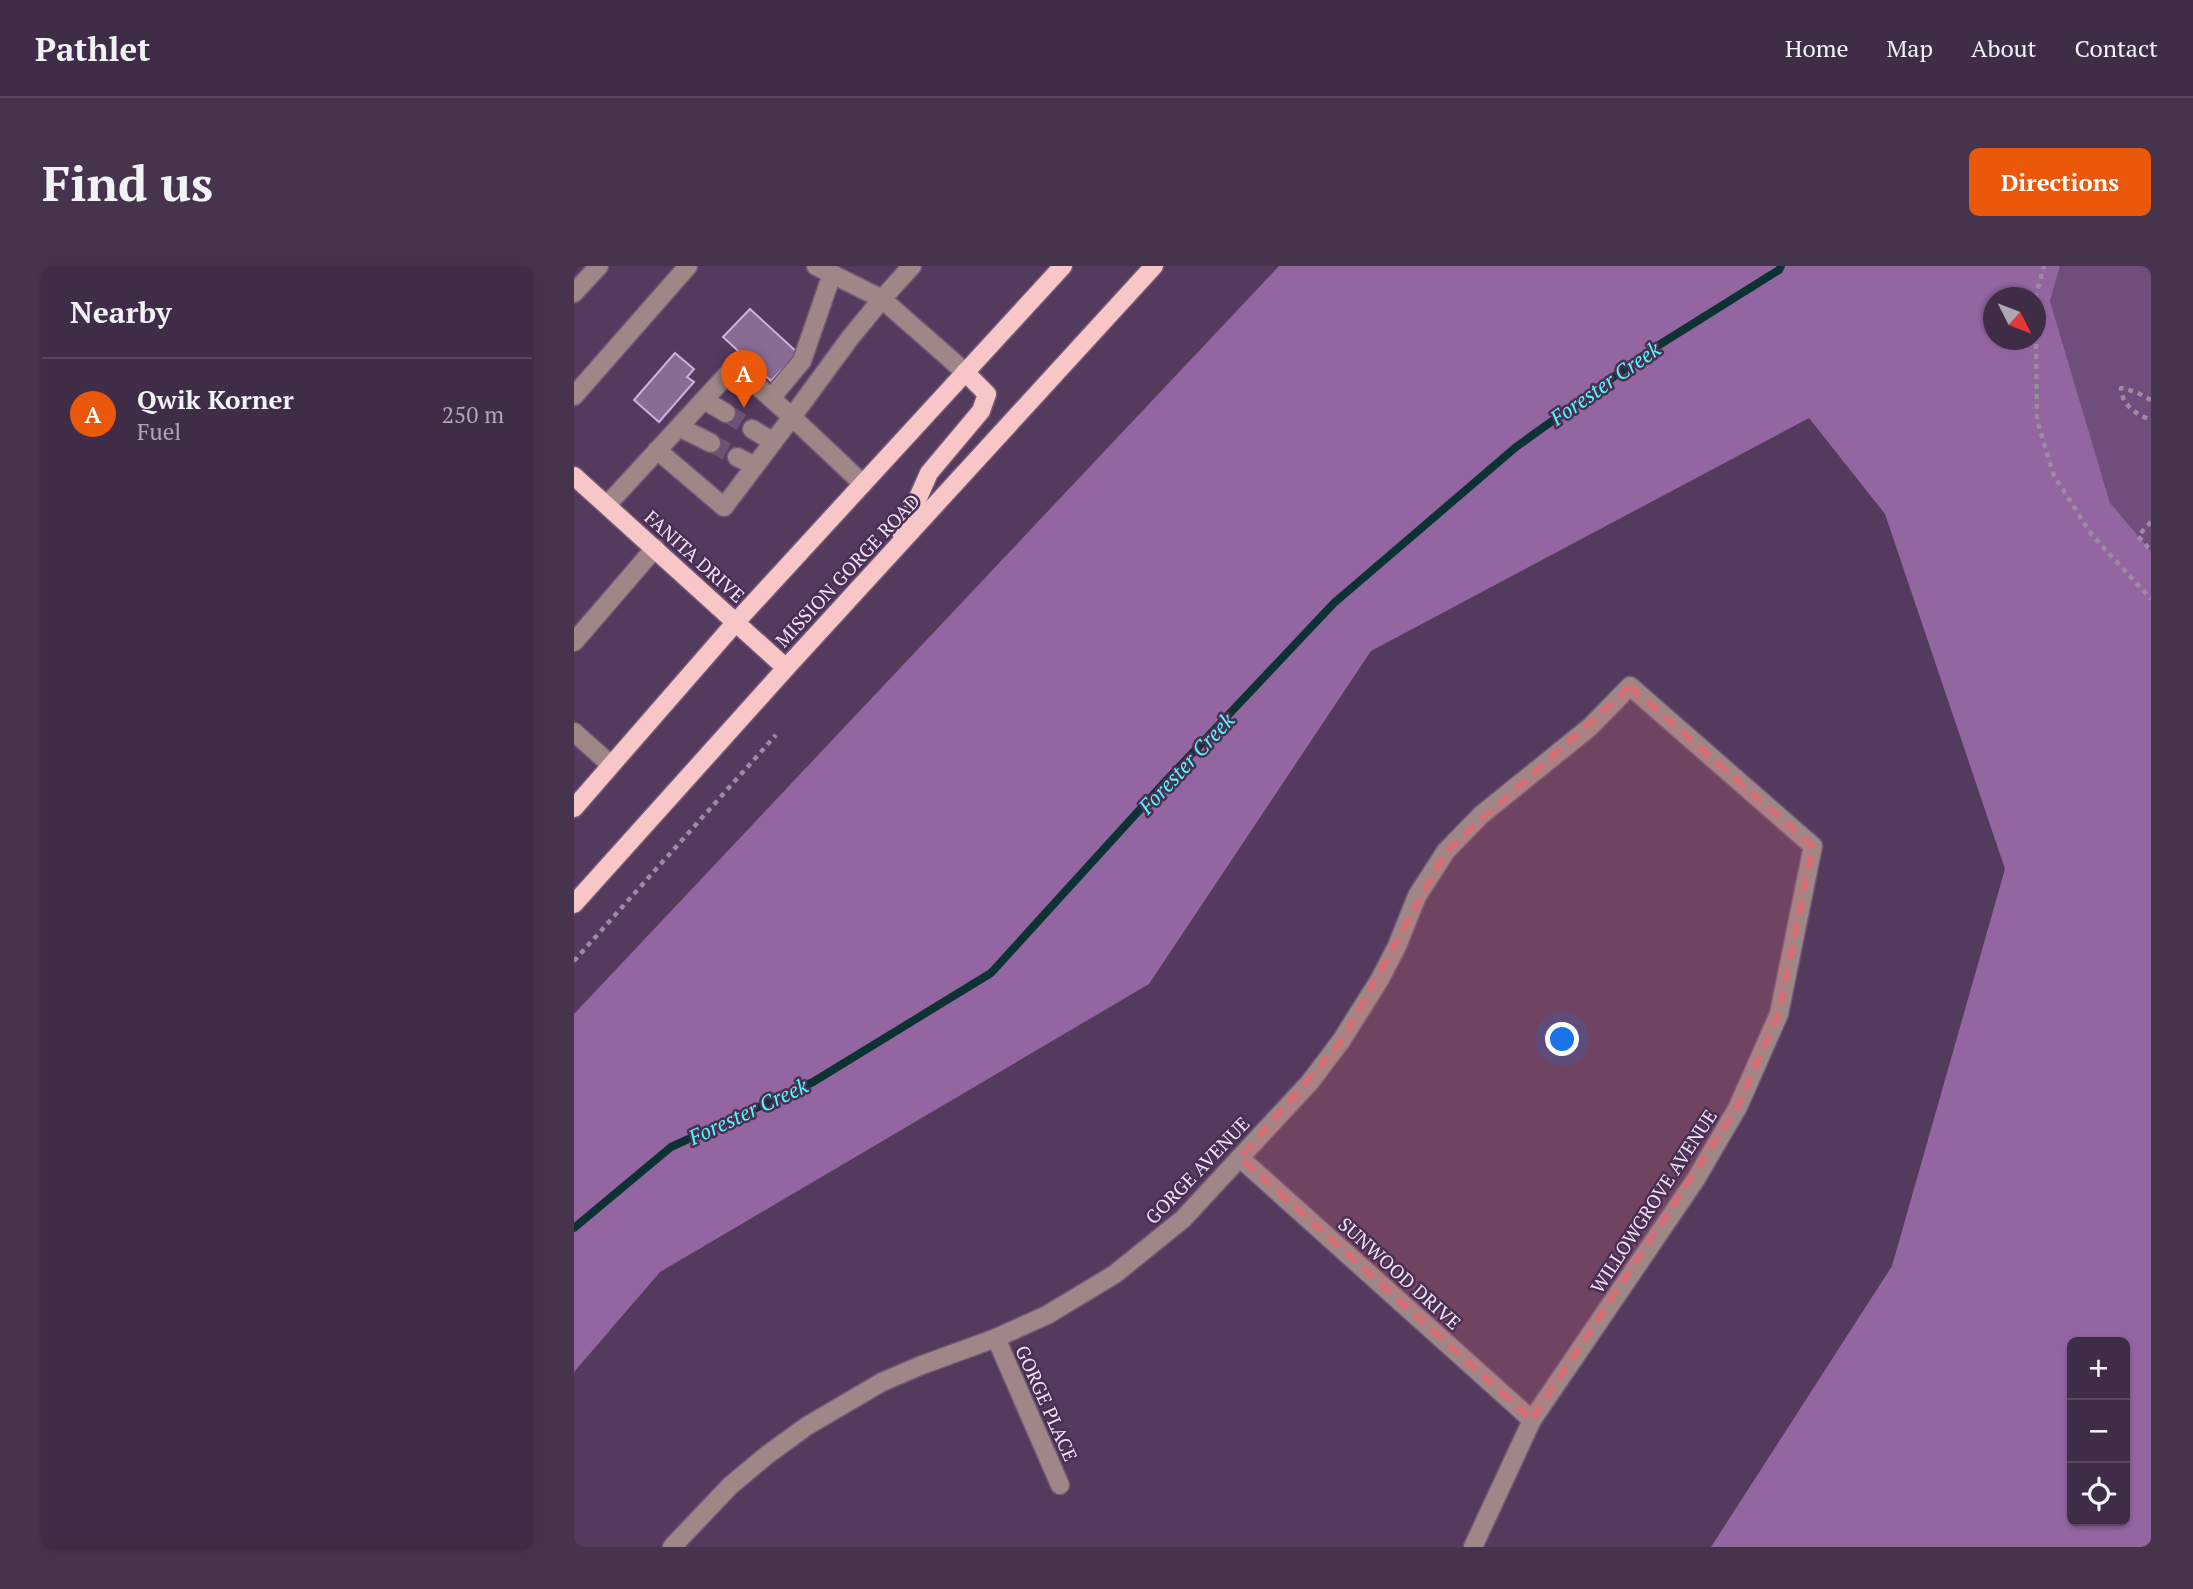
<!DOCTYPE html>
<html lang="en">
<head>
<meta charset="utf-8">
<style>
  body { margin:0; font-family:"PT Serif",serif; background:#46344d; color:#f1f3f6 }
  .controls { position:absolute; right:21px; bottom:21px; display:grid; overflow:hidden; border-radius:10px; box-shadow:0 2px 5px #0004 }
  .controls button { width:63px; height:63px; display:grid; place-items:center; padding:0; border:0; border-bottom:2px solid #58485f; background:#3f2c46; color:#f1f3f6; font:35px sans-serif }
  .compass { position:absolute; left:1409px; top:21px; width:63px; height:63px; border-radius:50%; background:#3f2c46; box-shadow:0 2px 5px #0004; rotate:132deg }
  .you { position:absolute; left:989px; top:774px; width:24px; height:24px; margin:-18px; border:5px solid #fff; border-radius:50%; background:#1a73e8; box-shadow:0 0 0 10px #1a73e833 }
  .badge { display:grid; place-items:center; width:46px; height:46px; border-radius:50%; background:#ea580c; color:#fff; font-size:23px; font-weight:700 }
  .pin { position:absolute; translate:-50% -58px; filter:drop-shadow(0 2px 4px #0008) }
  .pin::after { content:''; position:absolute; top:37px; width:24px; height:21px; background:inherit; clip-path:polygon(0 0,100% 0,50% 100%) }
  .list { margin:0; padding:0; list-style:none }
  h2 { display:flex; justify-content:space-between; align-items:center; height:91px; margin:0; padding:0 28px; font-size:30px }
  h2 small { font-size:23px; font-weight:400; color:#ada7b3 }
  .list li { display:grid; grid-template-columns:46px 1fr auto; gap:21px; align-items:center; box-sizing:border-box; height:112px; padding:0 28px; border-top:2px solid #58485f }
  .list b { display:block; font-size:26px; white-space:nowrap }
  .list p { margin:0; font-size:23px; white-space:nowrap; color:#ada7b3 }
  .list em { font-size:23px; font-style:normal; color:#ada7b3 }
  .icon { flex:none; width:38px; height:38px; fill:none; stroke:currentColor; stroke-width:2; stroke-linecap:round; stroke-linejoin:round }
  .map { position:relative; flex:none; width:1577px; height:1281px; overflow:hidden; border-radius:10px }
  header { display:flex; align-items:center; gap:42px; box-sizing:border-box; height:98px; padding:0 35px; background:#3f2c46; border-bottom:2px solid #58485f }
  header strong { font-size:33px }
  nav { display:flex; gap:38px; margin-inline-start:auto; font-size:24px }
  .intro { display:flex; align-items:center; justify-content:space-between; box-sizing:border-box; height:168px; padding:0 42px }
  h1 { margin:0; font-size:49px }
  .button { padding:18px 32px; border-radius:10px; background:#ea580c; color:#fff; font-size:24px; font-weight:700 }
  main { display:flex; gap:42px; padding:0 42px }
  aside { flex:1; background:#3f2c46; border-radius:10px; box-shadow:0 2px 5px #0004 }
  .map>svg:first-child { display:block }
  .green { fill:#6f4d7c }
  .forest { fill:#9366a2; fill-rule:evenodd }
  .lines { fill:none; stroke-linecap:round; stroke-linejoin:round }
  .stream { stroke:#0d3233; stroke-width:8 }
  .building { fill:#896c93; stroke:#cfb0da; stroke-width:2 }
  .minor-tunnel { stroke:#6c5374; stroke-width:18; stroke-dasharray:18 9; stroke-linecap:butt }
  .minor-casing { stroke:#715879; stroke-width:21 }
  .major-casing { stroke:#715879; stroke-width:21 }
  .path { stroke:#9f8aa6; stroke-width:4.5; stroke-dasharray:5 5; stroke-linecap:butt }
  .minor { stroke:#9f8787; stroke-width:18 }
  .major { stroke:#f8c6c7; stroke-width:18 }
  .marked { fill:#e06971; fill-opacity:0.2; stroke:#e06971; stroke-width:5; stroke-dasharray:14 9; stroke-linejoin:round }
  .labels { text-anchor:middle; dominant-baseline:central; stroke-width:5; stroke-linejoin:round; paint-order:stroke }
  .street-label { font-size:19px; fill:#f3e3f9; stroke:#492f52 }
  .water-label { font-size:21px; font-style:italic; fill:#55f8fc; stroke:#492f52 }
</style>
</head>
<body>
<header>
<strong>Pathlet</strong>
<nav><a>Home</a><a>Map</a><a>About</a><a>Contact</a></nav>
</header>
<div class="intro"><h1>Find us</h1><a class="button">Directions</a></div>
<main>
<aside>
<h2>Nearby<small></small></h2>
<ul class="list">
<li><span class="badge">A</span><div><b>Qwik Korner</b><p>Fuel</p></div><em>250 m</em></li>
</ul>
</aside>
<div class="map">
<svg width="1577" height="1281" viewBox="0 0 1577 1281">
  <rect width="100%" height="100%" fill="#543a5d"/>
  <path class="green" d="M1486 0H1577V285L1536 238 1476 35Z"/>
  <path class="forest" d="M705 0H1486L1476 35 1536 237 1577 285V1281H1137L1318 1000 1431 603 1311 248 1235 152 797 385 575 718 86 1006 0 1106V748ZM1420 32H1462V74H1420ZM1498 1076H1551V1255H1498Z"/>
  <g class="lines">
    <path class="stream" d="M0 962 97 881 239 816 417 707 590 517 760 337 942 181 1077 84 1205 4 1207 0"/>
  </g>
  <g class="building">
    <path d="M176 43 224 87 197 115 149 71Z"/>
    <path d="M101 87 120 103 113 111 120 116 85 156 60 134Z"/>
  </g>
  <g class="lines">
    <g class="minor-tunnel">
      <path d="M152 147 178 163"/>
      <path d="M137 177 163 191"/>
    </g>
    <g class="minor-casing">
      <g id="minor">
        <path d="M242 0 308 33 276 72 218 151 289 218"/>
        <path d="M338 0 308 33 391 106"/>
        <path d="M0 27 25 0"/>
        <path d="M0 130 114 0"/>
        <path d="M197 132 228 95 258 8"/>
        <path d="M130 134 152 147"/>
        <path d="M105 161 137 177"/>
        <path d="M178 163 199 176"/>
        <path d="M163 191 181 200"/>
        <path d="M33 239 161 100 218 151 150 241 83 184"/>
        <path d="M0 376 81 282"/>
        <path d="M0 466 37 499"/>
        <path d="M666 892 958 1154"/>
        <path d="M422 1072 486 1219"/>
        <path d="M98 1281 156 1220 193 1189 233 1160 308 1116 348 1099 422 1072 473 1049 541 1008 609 953 736 816 767 775 806 713 823 680 843 630 872 585 907 549 1016 461 1056 420 1239 580 1205 748 1164 841 1122 913 958 1154 899 1281"/>
      </g>
    </g>
    <g class="major-casing">
      <g id="major">
        <path d="M0 210 212 402"/>
        <path d="M328 268 355 207 407 145 413 128 391 106"/>
        <path d="M0 542 162 356 489 0"/>
        <path d="M0 638 212 402 580 0"/>
      </g>
    </g>
    <g class="path">
      <path d="M1461 32 1470 0"/>
      <path d="M1462 68 1463 154 1480 210 1518 269 1577 333"/>
      <path d="M1577 134 1562 126 1547 122C1548 140 1562 148 1577 154"/>
      <path d="M1577 256 1564 270 1577 285"/>
      <path d="M0 695 202 469"/>
    </g>
    <use href="#minor" class="minor"/>
    <use href="#major" class="major"/>
  </g>
  <path class="marked" d="M1056 420 1239 580 1205 748 1164 841 958 1154 666 892 767 775 872 585Z"/>
  <g class="labels">
    <g class="street-label">
      <text transform="translate(121 290) rotate(42)">FANITA DRIVE</text>
      <text transform="translate(273 304) rotate(-47)">MISSION GORGE ROAD</text>
      <text transform="translate(623 904) rotate(-46)">GORGE AVENUE</text>
      <text transform="translate(1079 935) rotate(-57)">WILLOWGROVE AVENUE</text>
      <text transform="translate(826 1007) rotate(42)">SUNWOOD DRIVE</text>
      <text transform="translate(473 1137) rotate(66)">GORGE PLACE</text>
    </g>
    <g class="water-label">
      <text transform="translate(1031 117) rotate(-35)">Forester Creek</text>
      <text transform="translate(612 497) rotate(-47)">Forester Creek</text>
      <text transform="translate(174 845) rotate(-25)">Forester Creek</text>
    </g>
  </g>
</svg>
<div class="controls">
<button>+</button>
<button>−</button>
<button><svg class="icon" aria-label="locate" viewBox="0 0 24 24"><circle cx="12" cy="12" r="6"/><path d="M12 2v4M12 18v4M2 12h4M18 12h4"/></svg></button>
</div>
<svg class="compass" viewBox="-18 -18 36 36"><path d="M0-13l5 13h-10z" fill="#e53935"/><path d="M0 13l5-13h-10z" fill="#ada7b3"/></svg>
<div class="you"></div>
<div class="pin badge" style="left:170px;top:142px">A</div>
</div>
</main>
</body>
</html>
